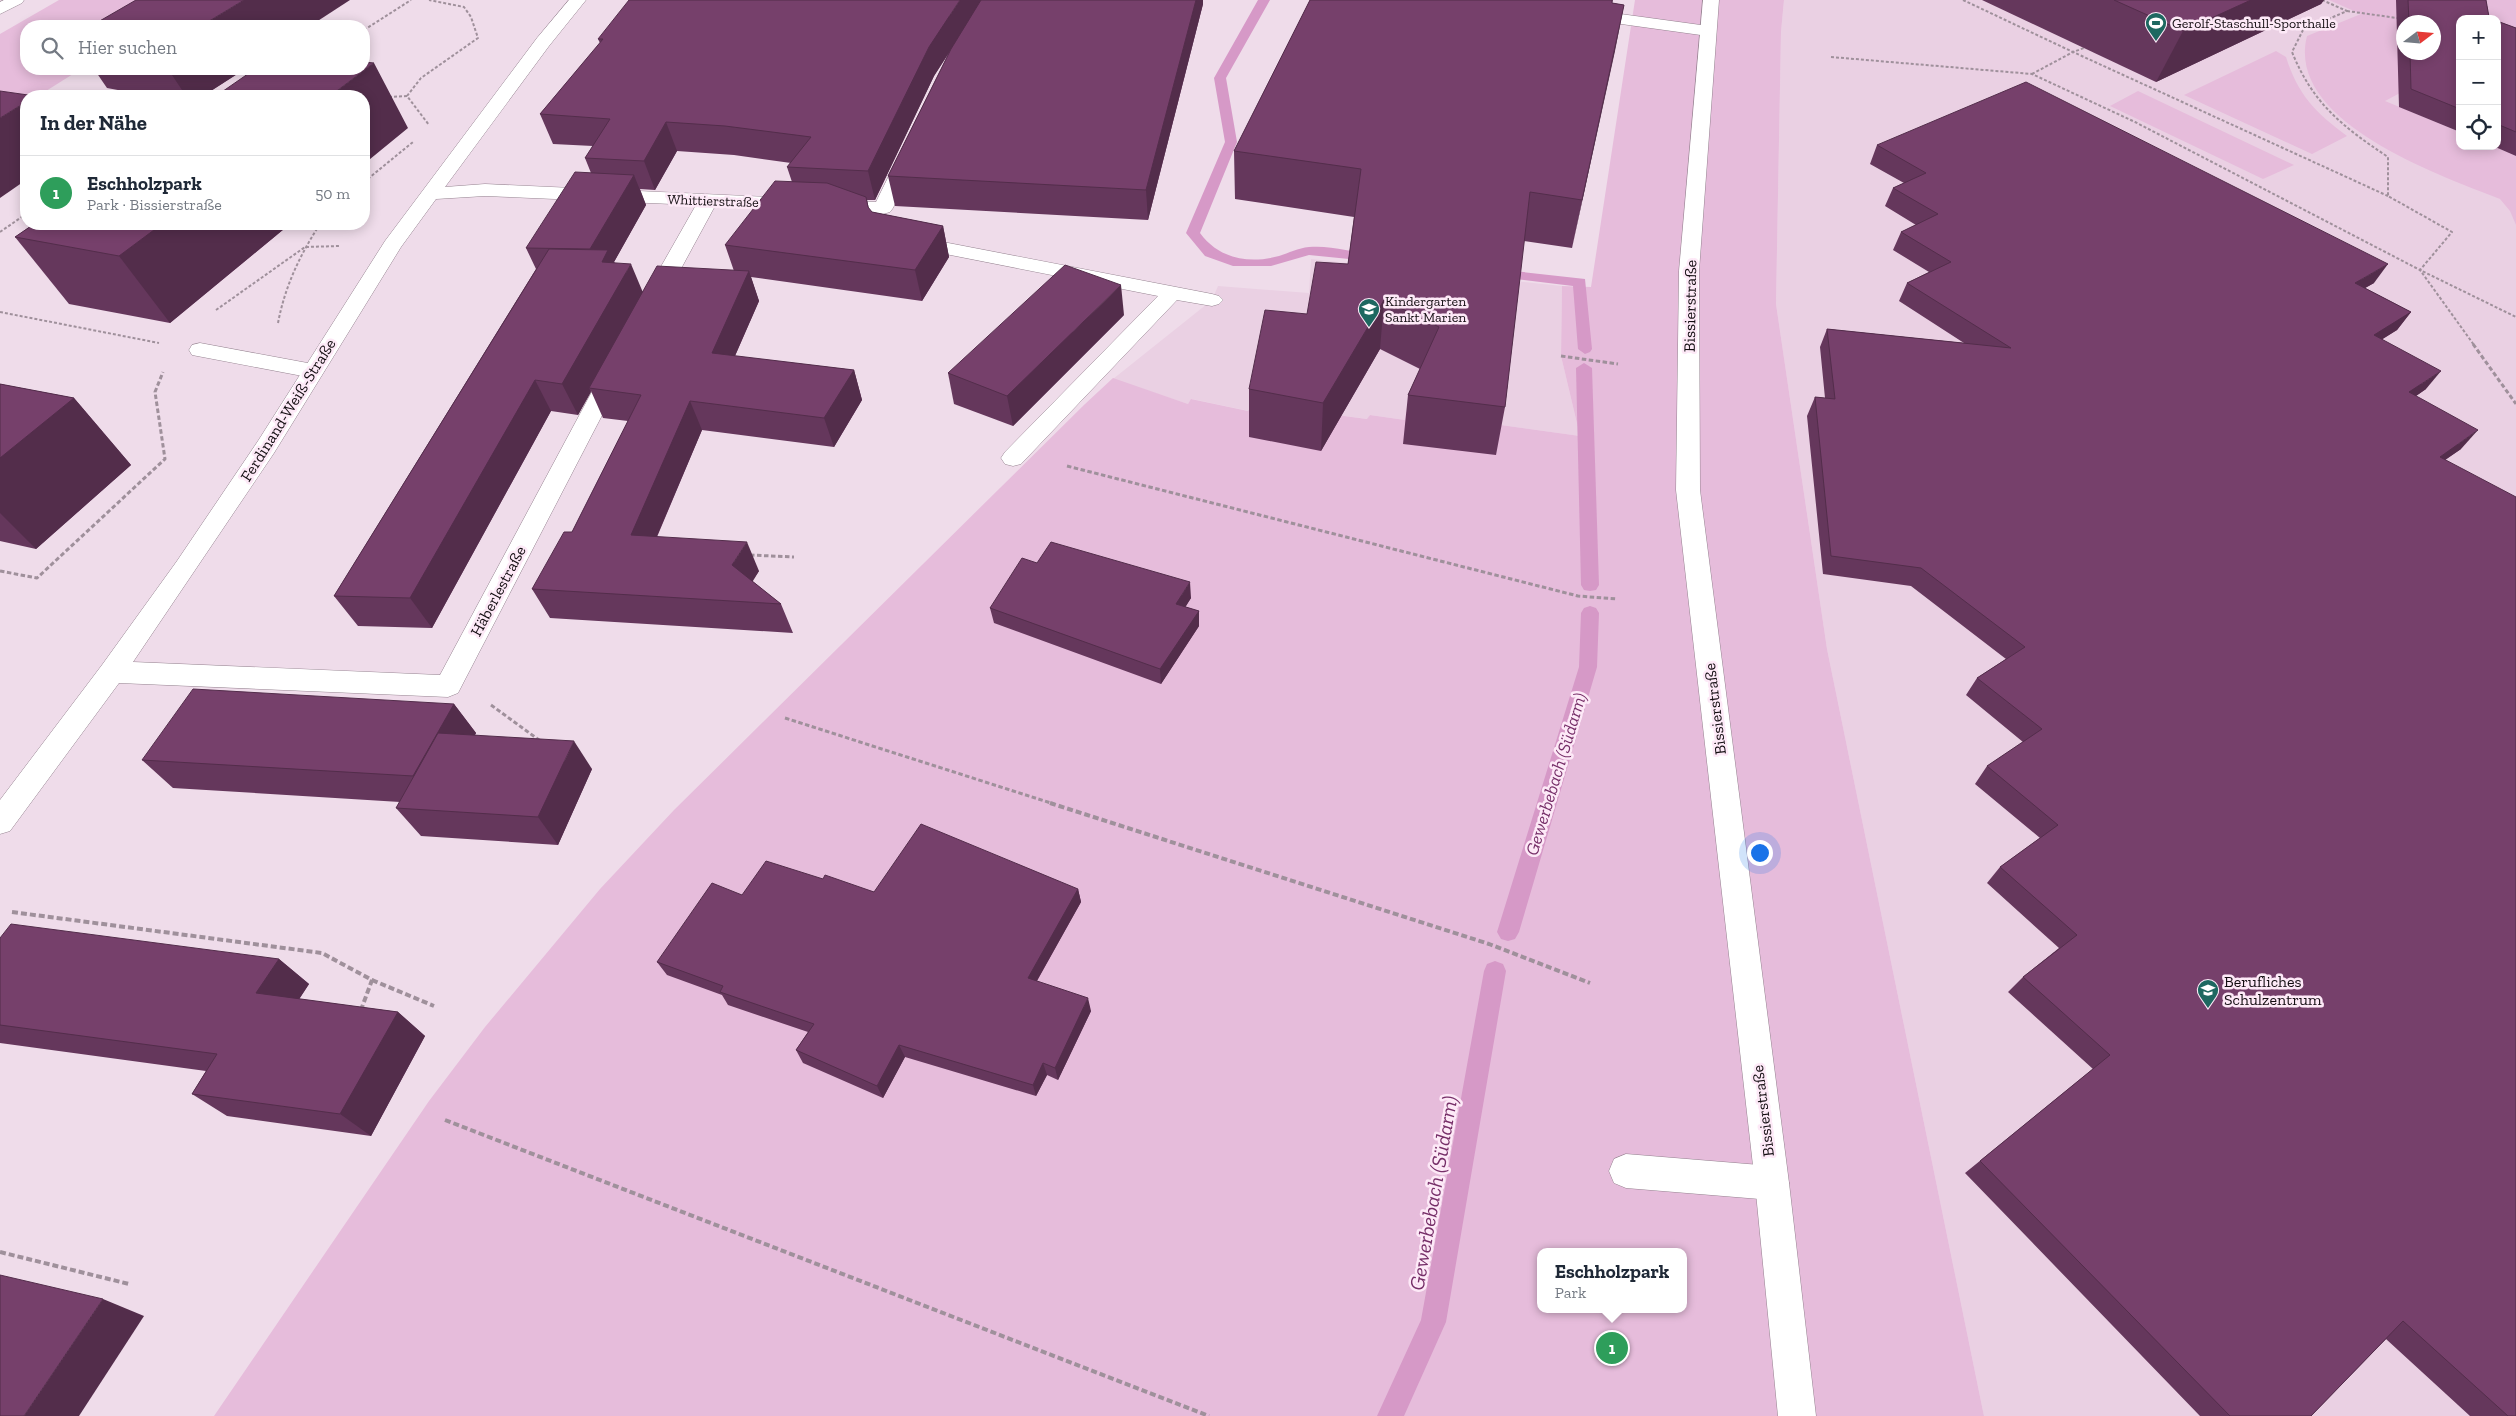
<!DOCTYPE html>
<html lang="de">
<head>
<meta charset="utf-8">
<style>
  body { margin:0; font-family:"Zilla Slab",serif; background:#f6f6f7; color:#1f2937 }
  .controls { position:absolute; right:15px; top:15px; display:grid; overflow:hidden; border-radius:10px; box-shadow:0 2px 12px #0003 }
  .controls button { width:45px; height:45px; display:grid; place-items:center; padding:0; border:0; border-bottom:1px solid #e0e1e3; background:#fff; color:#1f2937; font:25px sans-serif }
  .compass { position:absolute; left:2396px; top:15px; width:45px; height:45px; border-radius:50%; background:#fff; box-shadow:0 2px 12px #0003; rotate:74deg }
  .you { position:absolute; left:1759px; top:852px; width:18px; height:18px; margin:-12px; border:4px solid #fff; border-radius:50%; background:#1a73e8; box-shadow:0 0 0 8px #1a73e833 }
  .badge { display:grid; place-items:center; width:32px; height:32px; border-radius:50%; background:#1d6860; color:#fff; font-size:16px; font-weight:700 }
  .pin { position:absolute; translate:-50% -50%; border:2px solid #fff; box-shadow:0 1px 5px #0006 }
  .popup { position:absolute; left:1537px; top:1248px; width:150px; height:65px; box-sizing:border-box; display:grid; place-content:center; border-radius:10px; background:#fff; filter:drop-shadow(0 1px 4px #0005); font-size:16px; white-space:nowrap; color:#747a83 }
  .popup b { font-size:19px; color:#1f2937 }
  .popup::after { content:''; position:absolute; left:50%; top:100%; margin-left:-10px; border:10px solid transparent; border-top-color:#fff }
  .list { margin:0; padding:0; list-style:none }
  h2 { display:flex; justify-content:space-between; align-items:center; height:65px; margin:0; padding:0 20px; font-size:21px }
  h2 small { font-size:16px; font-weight:400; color:#747a83 }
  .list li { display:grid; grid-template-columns:32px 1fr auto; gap:15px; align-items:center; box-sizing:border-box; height:75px; padding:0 20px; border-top:1px solid #e0e1e3 }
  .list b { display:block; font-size:19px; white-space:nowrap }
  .list p { margin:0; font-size:16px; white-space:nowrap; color:#747a83 }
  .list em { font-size:16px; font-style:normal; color:#747a83 }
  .icon { flex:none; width:28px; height:28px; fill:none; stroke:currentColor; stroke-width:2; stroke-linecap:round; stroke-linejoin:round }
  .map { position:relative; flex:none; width:2516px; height:1416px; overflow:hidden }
  .search { position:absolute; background:#fff; box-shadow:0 2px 12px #0003; left:20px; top:20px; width:350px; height:55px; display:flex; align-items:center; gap:12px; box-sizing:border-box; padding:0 18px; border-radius:20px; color:#747a83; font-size:19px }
  .panel { position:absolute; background:#fff; box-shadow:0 2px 12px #0003; left:20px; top:90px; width:350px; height:140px; border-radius:20px }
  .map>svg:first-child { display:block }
  .built { fill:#ead0e3; fill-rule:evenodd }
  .green { fill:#e6bcdb; fill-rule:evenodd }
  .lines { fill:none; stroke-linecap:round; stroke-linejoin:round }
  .stream { fill:#d699c7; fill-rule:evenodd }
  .lane-casing { stroke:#958390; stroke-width:1 }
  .street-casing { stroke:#958390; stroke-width:1 }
  .highway-casing { stroke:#958390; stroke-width:1 }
  .path-far2 { stroke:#9f909b; stroke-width:2; stroke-dasharray:3 2; stroke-linecap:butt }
  .path-far1 { stroke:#9f909b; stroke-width:3; stroke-dasharray:4.5 2.5; stroke-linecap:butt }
  .path { stroke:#9f909b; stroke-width:4; stroke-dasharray:6 3; stroke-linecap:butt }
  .lane { fill:#fff; fill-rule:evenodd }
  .street { fill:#fff; fill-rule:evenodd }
  .highway { fill:#fff; fill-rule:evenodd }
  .wall { fill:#65375c; fill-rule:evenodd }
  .shaded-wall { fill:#532d4b }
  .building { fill:#76406b; stroke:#532d4b }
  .labels { text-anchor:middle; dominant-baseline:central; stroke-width:5; stroke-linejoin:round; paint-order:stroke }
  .far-poi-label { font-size:14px; fill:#130d11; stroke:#fde9f7; text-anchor:start }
  .far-street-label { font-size:14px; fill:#130d11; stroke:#fde9f7 }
  .street-label { font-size:16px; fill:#130d11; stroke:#fde9f7 }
  .poi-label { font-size:16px; fill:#130d11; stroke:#fde9f7; text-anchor:start }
  .water-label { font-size:18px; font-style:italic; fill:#762e68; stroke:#fde9f7 }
  .near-water-label { font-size:21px; font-style:italic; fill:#762e68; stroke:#fde9f7 }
</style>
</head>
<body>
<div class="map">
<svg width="2516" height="1416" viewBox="0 0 2516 1416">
  <rect width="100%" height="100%" fill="#efdcea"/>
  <g class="built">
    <path d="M1784 0H2516V1416H1984L1827 649 1776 304 1781 32ZM2460 19H2497V146H2460ZM2404 22H2434V52H2404Z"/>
    <path d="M1311 259 1562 286 1561 356 1580 436 1406 412 1405 420 1370 415 1368 419 1253 404 1249 411 1192 399 1188 404 1113 379 1212 300 1218 286 1309 293Z"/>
  </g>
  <g class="green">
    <path d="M59 0H187L147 26H26V69H81L38 96H26L0 108V34Z"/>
    <path d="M1635 0H1784L1781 32 1776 304 1827 649 1984 1416H214L429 1101 485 1027 600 889 674 810 1085 404 1113 378 1188 404 1191 399 1248 411 1253 404 1367 419 1370 415 1405 420 1406 412 1580 436 1561 356 1562 286 1591 287ZM1541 1252H1683V1309H1541Z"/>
    <path d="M2329 0H2516V51L2497 43V19H2460V61L2385 101 2460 132V146H2493L2516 156V225L2510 211 2500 199C2440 175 2285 122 2307 36L2361 14ZM2404 22H2434V52H2404Z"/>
    <path d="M2276 51 2286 57C2298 95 2315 112 2347 136L2312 154 2184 95Z"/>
    <path d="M2138 91 2294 165 2263 179 2110 106Z"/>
  </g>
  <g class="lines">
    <g class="stream">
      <path d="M1258 0H1270L1226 78 1237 142 1200 233C1219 259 1249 264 1279 256 1289 253 1298 248 1309 247 1330 245 1353 252 1374 255L1379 256 1381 259 1379 262 1309 255 1271 266H1233L1205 256 1186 233 1225 142 1214 78Z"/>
      <path d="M1496 269 1585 279 1592 349 1590 352 1585 354 1578 349 1573 286 1491 276 1489 273 1491 270Z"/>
      <path d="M1584 363 1592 368 1599 585 1596 590 1590 591 1584 590 1581 585 1576 368Z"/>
      <path d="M1590 606 1596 608 1599 613 1597 667 1519 932 1515 939 1508 941 1501 939 1497 932 1579 667 1581 613 1584 608Z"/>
      <path d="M1495 961 1503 964 1506 971 1446 1322 1404 1416H1377L1421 1320 1484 971 1487 964Z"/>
    </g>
    <g class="lane-casing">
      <g id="lane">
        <path d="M1584 9 1708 26 1714 27 1716 31 1714 35 1708 36 1578 18 1576 14 1578 10Z"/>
        <path d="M912 236 1212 294 1219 296 1223 300 1219 304 1212 306 1177 300 1021 464 1013 466 1005 464 1001 458 1005 452 1158 296 905 246 902 242 905 238Z"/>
        <path d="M200 343 313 364 321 366 324 371 321 376 313 378 192 355 189 350 192 345Z"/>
        <path d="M1626 1154 1772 1166 1784 1171 1789 1183 1784 1195 1772 1200 1626 1188 1614 1183 1609 1171 1614 1159Z"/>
      </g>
    </g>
    <g class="street-casing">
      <g id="street">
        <path d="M569 0H586L549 46 445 187 485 184 876 202 900 153H914L916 157 893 208 890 212 883 214 715 206 664 300 660 304 653 306 646 304 642 300 696 205 485 196 436 199 401 247 274 453 133 662 440 675 603 371 606 366 614 364 622 366 625 371 458 693 448 697 119 683 10 831 0 834V800L102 665 177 561 258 441 385 241 537 38Z"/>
        <path d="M1703 0H1719L1699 271 1700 490 1789 1183 1816 1416H1778L1755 1183 1676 490 1679 271Z"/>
      </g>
    </g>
    <g class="highway-casing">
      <path id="highway" d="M4 0H24L22 3 0 14V2Z"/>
    </g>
    <g class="path-far2">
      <path d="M1963 0 2073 52 2084 48"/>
      <path d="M2322 0 2347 11 2303 30 2292 52C2313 104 2343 127 2388 157V196L2452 232 2420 270 2516 317"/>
      <path d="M2347 11 2397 18"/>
      <path d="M364 30 411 0"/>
      <path d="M1831 57 2032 74 2135 122 2420 270 2474 345"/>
      <path d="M2032 74 2073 52 2388 196"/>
      <path d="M407 96 421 78 478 38 471 17 464 7 429 0"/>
      <path d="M389 97 407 96 429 125"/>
      <path d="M364 182 413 142"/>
      <path d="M0 232 26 214"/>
      <path d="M216 310 305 247 339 246"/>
      <path d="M0 312 159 343"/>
      <path d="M278 323C285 286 300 255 320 224"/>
    </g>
    <g class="path-far1">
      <path d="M2473 344 2516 404"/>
      <path d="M1561 356 1618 364"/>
      <path d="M1067 466 1578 596 1617 599"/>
      <path d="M750 555 794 557"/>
      <path d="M0 571 37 578 165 459 155 392 163 372"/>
      <path d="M491 705 539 740"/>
      <path d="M785 718 1054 804"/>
    </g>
    <g class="path">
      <path d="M1050 803 1489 944 1590 983"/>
      <path d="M12 912 322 953 372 980 361 1010"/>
      <path d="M372 980 434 1006"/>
      <path d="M445 1120 1209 1416"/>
      <path d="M0 1252 129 1284"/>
    </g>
    <use href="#lane" class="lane"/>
    <use href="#street" class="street"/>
    <use href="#highway" class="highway"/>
  </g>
  <g class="wall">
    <path d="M1196 0H1203V4L1148 220 895 206 888 176 949 53 934 76 875 200H867L869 209 872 212 943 226 949 257 922 301 751 277 759 301 735 356 854 370 862 400 834 447 702 430 657 537 759 571 752 581 781 604 793 633 550 618 532 589 572 532 628 421 603 418 591 391 578 415 551 411 432 628 358 626 334 596 536 269 526 248 591 173 585 158 593 146 553 144 540 114 600 43 598 39ZM677 151 734 155 791 163 787 167 792 182 725 245 734 271 643 292 614 262 646 205 640 189 655 190Z"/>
    <path d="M1310 0H1613L1612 3 1624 5 1572 248 1524 241 1505 407 1496 455 1403 444 1408 395 1420 369 1380 349 1321 451 1249 437V389L1307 314 1348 264 1354 217 1235 199 1234 151Z"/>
    <path d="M1982 0H2324L2321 4 2156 82Z"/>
    <path d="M2396 0H2486L2489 17 2460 19V132L2399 107ZM2404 22H2434V52H2404Z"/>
    <path d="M2497 21 2516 28V156L2493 146H2497Z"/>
    <path d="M94 69H245L203 96H150L107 88Z"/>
    <path d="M1877 145 2374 283 2365 288 2411 312 2397 330 2382 339 2426 389 2416 396 2461 449 2445 460 2516 1416H2470L2386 1339 2311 1416H2200L1965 1173 2093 1069 2008 992 2023 977 2059 948 1987 883 2000 867 2040 838 1975 784 1987 766 2023 742 1966 695 1977 678 2006 659 1911 586 1823 574 1807 416 1815 397 1825 398 1820 347 1827 329 1964 343 1899 301 1907 283 1929 272 1893 250 1901 232 1916 225 1885 206 1893 188 1904 183 1870 164Z"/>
    <path d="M34 224H290L170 323 69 304 15 237Z"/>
    <path d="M1124 315 1013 426 954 404 948 373Z"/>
    <path d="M0 384 74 398 131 465 36 549 0 541Z"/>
    <path d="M1037 563 1191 598 1185 607 1199 611V626L1161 684 994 623 990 608Z"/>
    <path d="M454 704 476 733 475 735 592 769 558 845 421 836 396 808 400 802 173 788 142 760Z"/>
    <path d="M823 879 874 892 1078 889 1081 902 1037 981 1091 1011 1058 1080 1047 1075 1036 1096 905 1057 883 1098 803 1063 796 1050 808 1032 728 1005 722 995 667 975 657 962 742 895Z"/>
    <path d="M0 938 279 959 309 984 299 999 398 1012 425 1036 371 1136 227 1116 192 1094 206 1071 0 1043Z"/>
  </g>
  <g class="shaded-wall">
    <path d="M244 0H350L310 26H201Z"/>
    <path d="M960 0H982L934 76 875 200 868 171 929 47Z"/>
    <path d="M1196 0H1203V4L1148 220 1146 190Z"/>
    <path d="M2251 0H2324L2321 4 2156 82 2183 31Z"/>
    <path d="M1624 5 1615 51 1572 248 1582 200Z"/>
    <path d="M374 63 408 128 364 164V96H330Z"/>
    <path d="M168 69H245L203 96H186Z"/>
    <path d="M26 102V180L0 198V118Z"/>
    <path d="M666 122 677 151 655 190 644 161Z"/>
    <path d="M634 175 646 205 614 262 621 281 631 264 644 295 589 388 591 392 578 415 562 384 590 249Z"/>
    <path d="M162 224H290L170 323 119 256Z"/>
    <path d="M943 226 949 257 922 301 915 270Z"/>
    <path d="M2388 264 2374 283 2342 301 2355 283Z"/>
    <path d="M749 271 759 301 723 383 712 353Z"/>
    <path d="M1121 285 1124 315 1013 426 1007 396Z"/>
    <path d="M1384 300 1380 349 1321 451 1323 403Z"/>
    <path d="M2411 312 2397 330 2359 354 2374 335Z"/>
    <path d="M854 370 862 400 834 447 824 418Z"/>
    <path d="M2441 371 2426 389 2394 411 2409 392Z"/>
    <path d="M535 380 551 411 432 628 410 598Z"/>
    <path d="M74 398 131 465 36 549 0 513V458Z"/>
    <path d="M690 401 702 430 645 564 631 535Z"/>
    <path d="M2478 430 2461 449 2423 475 2440 457Z"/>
    <path d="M747 542 759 571 745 594 732 565Z"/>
    <path d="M1190 582 1191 598 1178 619 1176 604Z"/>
    <path d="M1199 611V626L1161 684 1160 669Z"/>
    <path d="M454 704 476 733 437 804 413 776Z"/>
    <path d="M574 741 592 769 558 845 538 817Z"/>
    <path d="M1078 889 1081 902 1031 991 1028 978Z"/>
    <path d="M279 959 309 984 287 1018 256 993Z"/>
    <path d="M1088 998 1091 1011 1058 1080 1055 1068Z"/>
    <path d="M398 1012 425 1036 371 1136 340 1114Z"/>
    <path d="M899 1045 905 1057 883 1098 877 1086Z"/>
    <path d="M1043 1063 1047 1075 1036 1096 1033 1085Z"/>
    <path d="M103 1299 144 1316 79 1416H24Z"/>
  </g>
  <g class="building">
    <path d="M136 0H244L201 26H91Z"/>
    <path d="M629 0H960L929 47 868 171 787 167 811 137 725 126 666 122 644 161 585 158 610 119 540 114 603 39H598Z"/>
    <path d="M981 0H1196L1146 190 888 176 951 49Z"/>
    <path d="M1310 0H1612V3L1624 5 1582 200 1530 192 1505 407 1408 395 1439 327 1384 300 1323 403 1249 389 1265 310 1307 314 1316 262 1348 264 1361 169 1234 151Z"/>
    <path d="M2114 0H2251L2183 31Z"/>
    <path d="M2408 0H2486L2489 17 2492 19H2460V109L2411 89 2410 52H2434V22H2409Z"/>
    <path d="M2497 21 2516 28V132L2497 124Z"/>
    <path d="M364 62 374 63 330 96H216L255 69H364Z"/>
    <path d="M2026 82 2388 264 2355 283 2411 312 2374 335 2441 371 2409 392 2478 430 2440 457 2516 497V1416H2508L2403 1321 2311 1416H2230L1980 1161 2110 1055 2023 977 2077 935 2000 867 2058 825 1987 766 2042 729 1977 678 2025 647 1921 568 1831 556 1815 397 1835 399 1827 329 2011 348 1907 283 1951 262 1901 232 1938 214 1893 188 1926 173 1877 145Z"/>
    <path d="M0 91 35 96H26V102L0 118Z"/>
    <path d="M575 172 634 175 590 249 526 248Z"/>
    <path d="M775 181 827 183 866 197 868 207 872 212 943 226 915 270 725 245Z"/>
    <path d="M34 224H162L119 256 15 237Z"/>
    <path d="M549 249 608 250 602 262 631 264 562 384 535 380 410 598 334 596Z"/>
    <path d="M1065 265 1121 285 1007 396 948 373Z"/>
    <path d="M657 266 749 271 712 353 854 370 824 418 690 401 631 535 747 542 732 565 781 604 532 589 564 532H572L641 395 589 388Z"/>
    <path d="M0 384 74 398 0 458Z"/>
    <path d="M1051 542 1190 582 1176 604 1199 611 1160 669 990 608 1022 558 1037 563Z"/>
    <path d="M193 689 454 704 413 776 142 760Z"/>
    <path d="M438 733 574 741 538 817 396 808Z"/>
    <path d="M921 824 1078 889 1028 978 1088 998 1055 1068 1043 1063 1033 1085 899 1045 877 1086 796 1050 814 1024 720 992 723 986 657 962 712 883 742 895 766 861 823 879 825 875 874 892Z"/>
    <path d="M11 924 279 959 256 993 398 1012 340 1114 192 1094 217 1054 0 1025V938Z"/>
    <path d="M0 1275 103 1299 24 1416H0Z"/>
  </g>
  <defs>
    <g id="stadium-pin" transform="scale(1.125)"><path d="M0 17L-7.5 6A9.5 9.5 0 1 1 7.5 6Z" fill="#1d6860" stroke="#fde9f7"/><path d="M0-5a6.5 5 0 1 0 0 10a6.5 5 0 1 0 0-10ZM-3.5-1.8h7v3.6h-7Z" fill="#fff"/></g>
    <g id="school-pin" transform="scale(1.125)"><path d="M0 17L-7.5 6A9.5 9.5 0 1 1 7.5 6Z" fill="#1d6860" stroke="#fde9f7"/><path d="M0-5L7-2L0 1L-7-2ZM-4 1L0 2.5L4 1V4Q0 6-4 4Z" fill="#fff"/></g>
  </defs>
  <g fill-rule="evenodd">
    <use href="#stadium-pin" x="2156" y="23"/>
    <use href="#school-pin" x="1369" y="309"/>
    <use href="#school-pin" x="2208" y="990"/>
  </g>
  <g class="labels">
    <g class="far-poi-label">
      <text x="2172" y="23">Gerolf-Staschull-Sporthalle</text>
      <text x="1385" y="301">Kindergarten<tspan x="1385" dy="16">Sankt Marien</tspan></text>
    </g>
    <g class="far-street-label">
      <text transform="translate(713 201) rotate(2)">Whittierstraße</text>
    </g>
    <g class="street-label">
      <text transform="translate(1690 306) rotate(-89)">Bissierstraße</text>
      <text transform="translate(288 410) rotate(-58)">Ferdinand-Weiß-Straße</text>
      <text transform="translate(498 591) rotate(-62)">Häberlestraße</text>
      <text transform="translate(1715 709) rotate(-97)">Bissierstraße</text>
      <text transform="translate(1763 1111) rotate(-97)">Bissierstraße</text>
    </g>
    <g class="poi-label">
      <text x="2224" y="981">Berufliches<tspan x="2224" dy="18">Schulzentrum</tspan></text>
    </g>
    <g class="water-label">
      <text transform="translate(1556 774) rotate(-73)">Gewerbebach (Südarm)</text>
    </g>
    <g class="near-water-label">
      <text transform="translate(1433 1193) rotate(-80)">Gewerbebach (Südarm)</text>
    </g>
  </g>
</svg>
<div class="controls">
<button>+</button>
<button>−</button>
<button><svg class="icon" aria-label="locate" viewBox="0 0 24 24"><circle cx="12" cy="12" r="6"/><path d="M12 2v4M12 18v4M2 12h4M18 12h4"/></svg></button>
</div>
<svg class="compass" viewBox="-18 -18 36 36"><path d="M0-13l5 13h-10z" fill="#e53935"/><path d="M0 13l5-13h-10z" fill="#747a83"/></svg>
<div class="you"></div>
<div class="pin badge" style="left:1612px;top:1348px;background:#2e9e5b">1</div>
<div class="popup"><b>Eschholzpark</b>Park</div>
<div class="search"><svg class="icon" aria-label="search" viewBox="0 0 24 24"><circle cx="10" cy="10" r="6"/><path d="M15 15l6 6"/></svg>Hier suchen</div>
<section class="panel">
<h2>In der Nähe<small></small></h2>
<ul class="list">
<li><span class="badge" style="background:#2e9e5b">1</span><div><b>Eschholzpark</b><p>Park · Bissierstraße</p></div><em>50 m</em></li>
</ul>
</section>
</div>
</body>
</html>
